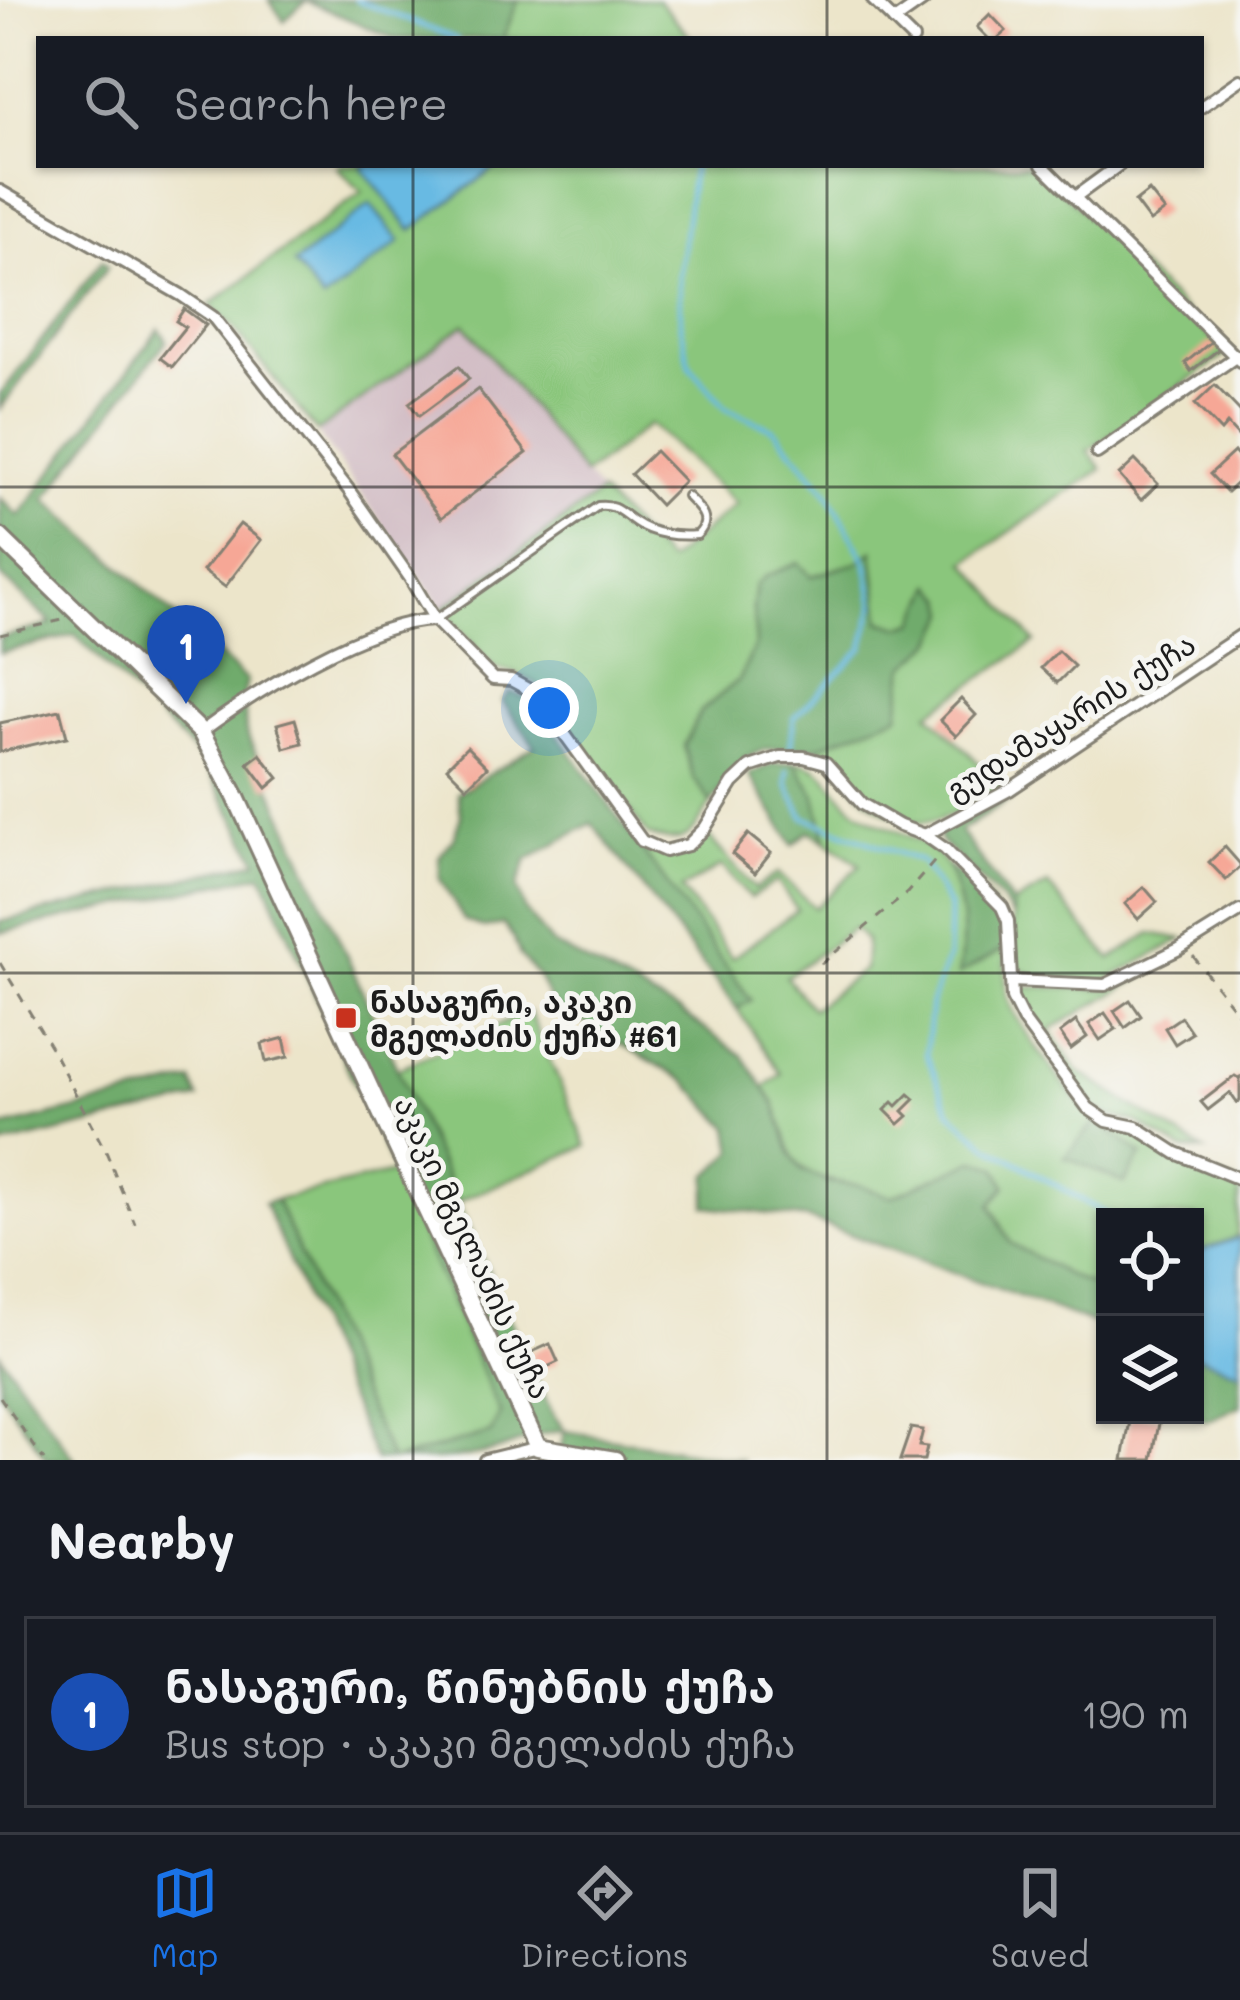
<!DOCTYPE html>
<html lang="en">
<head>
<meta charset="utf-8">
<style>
  body { margin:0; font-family:Mali,"Noto Sans Georgian",sans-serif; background:#242831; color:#f1f3f6 }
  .controls { position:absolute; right:36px; bottom:36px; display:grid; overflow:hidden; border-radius:0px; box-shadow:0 3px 9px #0004 }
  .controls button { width:108px; height:108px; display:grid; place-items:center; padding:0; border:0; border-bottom:3px solid #363941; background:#171b24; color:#f1f3f6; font:60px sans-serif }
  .you { position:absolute; left:549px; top:708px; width:42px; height:42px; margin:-30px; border:9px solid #fff; border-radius:50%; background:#1a73e8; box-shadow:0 0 0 18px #1a73e833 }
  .badge { display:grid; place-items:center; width:78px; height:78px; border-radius:50%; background:#1a73e8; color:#fff; font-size:39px; font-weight:700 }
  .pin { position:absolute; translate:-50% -99px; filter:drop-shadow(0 3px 6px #0008) }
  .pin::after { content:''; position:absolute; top:63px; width:42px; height:36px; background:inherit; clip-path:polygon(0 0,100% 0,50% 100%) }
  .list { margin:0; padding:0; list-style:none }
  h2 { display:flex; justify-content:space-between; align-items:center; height:156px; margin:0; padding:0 48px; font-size:51px }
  h2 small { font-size:39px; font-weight:400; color:#9ea1a6 }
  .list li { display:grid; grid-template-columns:78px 1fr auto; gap:36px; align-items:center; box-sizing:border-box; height:192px; margin:0 24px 24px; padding:0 24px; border:3px solid #363941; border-radius:0px }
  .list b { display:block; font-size:45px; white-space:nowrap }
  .list p { margin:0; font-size:39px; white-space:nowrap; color:#9ea1a6 }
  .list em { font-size:39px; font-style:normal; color:#9ea1a6 }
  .icon { flex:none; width:66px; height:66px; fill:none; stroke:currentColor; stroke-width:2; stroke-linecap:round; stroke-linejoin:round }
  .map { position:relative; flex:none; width:1240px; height:1460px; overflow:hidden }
  .search { position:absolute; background:#171b24; box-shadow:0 3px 9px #0004; left:36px; right:36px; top:36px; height:132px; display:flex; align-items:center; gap:30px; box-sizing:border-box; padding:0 42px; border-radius:0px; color:#9ea1a6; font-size:45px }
  .sheet { height:372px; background:#171b24 }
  nav { display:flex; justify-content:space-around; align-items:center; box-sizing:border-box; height:168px; border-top:3px solid #363941; background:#171b24; font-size:33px; color:#9ea1a6 }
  nav a { display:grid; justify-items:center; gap:6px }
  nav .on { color:#1a73e8 }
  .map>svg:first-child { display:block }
  .industrial { fill:#d2bdc5 }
  .green { fill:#8ac67c; stroke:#53714c; stroke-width:3; fill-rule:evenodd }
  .forest { fill:#6fab6c; stroke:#466444; stroke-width:3 }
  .water { fill:#68bae3; stroke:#426b80; stroke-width:3 }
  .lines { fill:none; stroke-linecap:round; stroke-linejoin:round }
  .stream { stroke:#68bae3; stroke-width:4.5 }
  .building { fill:#f6a796 }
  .lane-casing { stroke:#848073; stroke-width:12 }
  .street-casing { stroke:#848073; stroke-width:16 }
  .secondary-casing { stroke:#848073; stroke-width:22 }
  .path { stroke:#848073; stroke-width:3; stroke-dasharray:9 9; stroke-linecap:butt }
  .lane { stroke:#fff; stroke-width:6 }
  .street { stroke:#fff; stroke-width:10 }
  .secondary { stroke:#fff; stroke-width:16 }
  .grid { fill:none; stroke:#1c1c1c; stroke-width:3; stroke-opacity:0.55 }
  .poi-dot { fill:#c8321e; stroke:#f6f6f2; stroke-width:4.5 }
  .labels { text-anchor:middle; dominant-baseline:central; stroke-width:10; stroke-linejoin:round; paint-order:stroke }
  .street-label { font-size:30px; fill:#1c1c1c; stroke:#f6f6f2 }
  .poi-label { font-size:30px; font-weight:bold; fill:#1c1c1c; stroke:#f6f6f2; text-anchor:start }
</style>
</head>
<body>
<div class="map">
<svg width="1240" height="1460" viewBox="0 0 1240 1460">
  <rect width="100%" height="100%" fill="#f6f6f2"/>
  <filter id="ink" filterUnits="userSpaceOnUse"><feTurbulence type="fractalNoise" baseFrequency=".00833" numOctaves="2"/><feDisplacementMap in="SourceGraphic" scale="24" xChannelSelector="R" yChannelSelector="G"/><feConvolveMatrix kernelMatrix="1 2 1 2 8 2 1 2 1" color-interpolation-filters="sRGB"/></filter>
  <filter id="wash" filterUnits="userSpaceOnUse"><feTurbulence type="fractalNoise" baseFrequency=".004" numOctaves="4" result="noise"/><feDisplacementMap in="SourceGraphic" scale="48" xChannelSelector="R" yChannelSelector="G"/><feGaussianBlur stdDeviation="2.7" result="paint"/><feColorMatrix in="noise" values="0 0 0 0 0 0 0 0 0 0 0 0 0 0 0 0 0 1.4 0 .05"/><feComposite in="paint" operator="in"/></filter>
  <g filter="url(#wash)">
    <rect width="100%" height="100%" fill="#ece5ca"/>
    <path class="industrial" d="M465 324 600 493 442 609 317 432Z"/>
    <g class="green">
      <path d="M518 0H658L692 39H503Z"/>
      <path d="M340 165H366L363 168 411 230 499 165H1035L1228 353 1088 451 1102 469 966 562 1035 642 929 713 1003 787C981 799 958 815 934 821 885 833 847 777 817 747L899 715 905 667 933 642 916 622 900 627 880 621 857 563 812 576 753 609 756 643 740 679 700 712 693 777 711 803C692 834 688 849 648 835L537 684 515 673 494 668 442 609 600 493 668 562 736 504 650 424 584 475 465 324 317 432 233 327 210 305 362 192 337 167Z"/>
      <path d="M795 762C828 765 830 787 852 806 873 825 903 830 926 845 966 872 967 932 959 974L1005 948C1007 963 1004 981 1007 996 1015 1025 1074 1100 1097 1121L1066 1158 1142 1155 1105 1128 1134 1134 1174 1158 1213 1176 1240 1184 1237 1237 1195 1253V1217H1105V1291L1067 1275 1010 1243 991 1204 1006 1186 996 1167 976 1160 891 1197C879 1193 867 1187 854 1185 828 1180 799 1178 790 1150 783 1127 777 1107 764 1087L781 1074 737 1009 750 1000 640 847C670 861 684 858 707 835L755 889 778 873 815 908 860 865 826 841 816 796ZM722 866 750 898 777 881 797 910 732 958 681 889ZM854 928 866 941 864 969 812 1009 786 977Z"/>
      <path d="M1048 885 1111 959 1151 933 1183 939 1103 982 1038 977 1022 970 1012 958 1013 904Z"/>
      <path d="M1184 953 1050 1030 1078 1071 1204 1151 1182 1150 1138 1123 1108 1115 1091 1106 1027 1019 1017 998 1016 986 1106 989Z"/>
      <path d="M529 1012 587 1146 457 1202 397 1069Z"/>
      <path d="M393 1173 501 1413 491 1433 395 1460H391L276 1200Z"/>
    </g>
    <g class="forest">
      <path d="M269 0H518L503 39H395L306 1 284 21Z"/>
      <path d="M102 260 108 266 0 409V395Z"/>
      <path d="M159 329 167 340 46 499 247 681 244 694 246 732 552 1413 565 1431 743 1460H559L564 1431C537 1432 516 1446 491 1452 458 1460 428 1460 395 1460L491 1433 500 1413 262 874 0 933V922L258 861 202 760 75 635 0 653V638L52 624 0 575V498L19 516Z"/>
      <path d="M873 551 881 621 900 627 916 622 933 585 946 599 949 613 934 642 905 667 899 715 817 747 765 749 746 758 711 803 693 777 684 746 700 712 740 679 756 643 753 609 756 584 766 576 798 563 812 576 857 563Z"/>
      <path d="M510 692 533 700 751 1000 737 1009 592 823 527 860 517 887 525 910 551 943 680 1012 743 1056 775 1104 791 1154 801 1170 828 1182 859 1185 891 1197 976 1160 996 1167 1006 1186 991 1205 1010 1243 1067 1275 1105 1291V1328L808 1219 706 1206 708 1176 734 1151 730 1128 684 1080 551 1004 539 978 520 956 514 939 503 924 484 928 464 920 440 879 439 857 454 837 461 816 458 793 535 746 502 701Z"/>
      <path d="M795 762 816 796 826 841 809 831 793 845 749 774 773 764Z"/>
      <path d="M1008 797 1012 798 960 831 1013 904V918L1003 902 942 843 939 838 943 828Z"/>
      <path d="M947 866C983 893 1001 899 1005 948L958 975C967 934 963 904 947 866Z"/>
      <path d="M192 1081 199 1099 0 1146V1128Z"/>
      <path d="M1097 1121 1142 1155 1124 1183 1065 1157Z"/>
      <path d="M276 1200 391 1460H375L264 1203Z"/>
      <path d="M0 1354 75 1460H47L0 1392Z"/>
      <path d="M1195 1355 1240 1372V1406L1207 1421 1194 1415Z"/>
    </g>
    <g class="water">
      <path d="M366 165H499L411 230 362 168Z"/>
      <path d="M370 204 400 241 323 301 294 264Z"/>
      <path d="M1240 1237V1372L1195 1355V1253Z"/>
    </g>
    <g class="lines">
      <g class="stream">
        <path d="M356 0 457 39"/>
        <path d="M693 165 679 277 681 326 690 366 726 408 774 429 826 490 867 563 874 605 863 648 794 718 790 752"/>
        <path d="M788 771 787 783 804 817 922 862 949 907 948 958 931 1003 926 1054 950 1111 987 1145 1111 1217"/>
      </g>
    </g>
    <g id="blocks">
      <g class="building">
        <path d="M990 14 1006 31 997 39H989L977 27Z"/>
        <path d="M1149 191 1165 211 1150 222 1135 202Z"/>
        <path d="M184 309 206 325 172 367 160 358 185 327 176 321Z"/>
        <path d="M1212 341 1219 349 1191 371 1185 363Z"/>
        <path d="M459 366 469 379 419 416 409 403Z"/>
        <path d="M1215 385 1240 411V438L1227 424 1221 431 1195 404Z"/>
        <path d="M478 389 527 453 441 518 392 454Z"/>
        <path d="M655 451 684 481 660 505 631 474Z"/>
        <path d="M1234 452 1240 459V480L1227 492 1210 474Z"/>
        <path d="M1135 460 1158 484 1141 500 1119 475Z"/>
        <path d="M240 524 261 540 225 587 203 571Z"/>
        <path d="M1058 651 1074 666 1057 683 1041 668Z"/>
        <path d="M961 699 976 715 956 736 940 720Z"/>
        <path d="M60 710 67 737 0 752V723Z"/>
        <path d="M295 719 302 743 284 748 277 724Z"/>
        <path d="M467 747 487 767 467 787 447 767Z"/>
        <path d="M260 754 279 778 267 788 248 763Z"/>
        <path d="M748 834 771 853 755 873 732 854Z"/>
        <path d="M1225 847 1240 864V867L1226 880 1209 862Z"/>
        <path d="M1144 887 1157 902 1138 919 1125 904Z"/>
        <path d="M1130 1000 1141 1016 1125 1028 1114 1011Z"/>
        <path d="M1105 1013 1116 1029 1100 1040 1089 1024Z"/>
        <path d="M1181 1017 1192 1033 1175 1044 1165 1028Z"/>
        <path d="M1076 1021 1087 1037 1071 1049 1060 1033Z"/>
        <path d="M284 1038 288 1057 266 1062 262 1044Z"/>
        <path d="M1235 1076 1238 1078 1240 1077V1101L1237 1103 1230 1093 1208 1110 1201 1102Z"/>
        <path d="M909 1094 915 1099 903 1111 908 1116 899 1124 885 1110 893 1102 897 1106Z"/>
        <path d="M550 1344 558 1362 538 1371 530 1353Z"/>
        <path d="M1131 1415 1160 1418 1152 1460H1123Z"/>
        <path d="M911 1428 923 1430 919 1446 927 1447 924 1460H900Z"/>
      </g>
    </g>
  </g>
  <g filter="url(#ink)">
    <use href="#blocks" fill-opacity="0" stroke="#848073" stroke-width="3"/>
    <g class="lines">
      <g class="lane-casing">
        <path id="lane" d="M435 620 598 506C616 504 621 513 635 522 652 534 677 537 697 535 713 520 700 509 687 496"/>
      </g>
      <g class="street-casing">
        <g id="street">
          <path d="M873 0 913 39"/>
          <path d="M894 21 924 0"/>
          <path d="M1201 107 1240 80"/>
          <path d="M1042 165 1240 361"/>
          <path d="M0 191 181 295 213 317 348 489 410 578 435 620 493 679 511 680 535 693 642 841 665 851 688 845 705 828 733 783 750 767 780 757H804L826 763 862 804 900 826 925 835 945 849 1002 907 1008 921 1012 998 1023 1020 1088 1108 1107 1121 1136 1127 1176 1153 1240 1179"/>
          <path d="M1075 197 1119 165"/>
          <path d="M1097 453 1237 356"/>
          <path d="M201 732C255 692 368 621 435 620"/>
          <path d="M925 835 1009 790 1240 636"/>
          <path d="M1011 981 1105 985 1179 949 1240 911"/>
          <path d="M485 1460 538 1447"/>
        </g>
      </g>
      <g class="secondary-casing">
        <path id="secondary" d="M0 537 201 732 235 795 383 1117 538 1447 615 1460"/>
      </g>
      <g class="path">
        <path d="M0 635 62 620"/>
        <path d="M1193 956 1240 1016"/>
        <path d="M0 963 52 1049 107 1154 135 1224"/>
        <path d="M821 964 907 893 939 856"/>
        <path d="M0 1397 44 1460"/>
      </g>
      <use href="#lane" class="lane"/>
      <use href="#street" class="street"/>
      <use href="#secondary" class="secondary"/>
    </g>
  </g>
  <path class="grid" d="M413 0V39M827 0V39M413 165V1460M827 165V1460M0 487H1240M0 973H1240"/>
  <rect class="poi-dot" x="334" y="1006" width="24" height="24" rx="6"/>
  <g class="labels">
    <g class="street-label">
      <text transform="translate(1070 716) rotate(-32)">გუდამაყარის ქუჩა</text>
      <text transform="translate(474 1247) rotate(65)">აკაკი მგელაძის ქუჩა</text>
    </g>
    <g class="poi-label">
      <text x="370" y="1001">ნასაგური, აკაკი<tspan x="370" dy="34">მგელაძის ქუჩა #61</tspan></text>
    </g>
  </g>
</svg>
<div class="controls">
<button><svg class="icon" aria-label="locate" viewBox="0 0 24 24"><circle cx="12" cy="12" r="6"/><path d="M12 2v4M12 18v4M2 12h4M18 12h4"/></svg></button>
<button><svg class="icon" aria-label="layers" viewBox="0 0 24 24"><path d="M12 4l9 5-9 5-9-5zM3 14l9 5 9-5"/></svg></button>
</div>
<div class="you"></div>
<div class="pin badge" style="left:186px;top:704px;background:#1a4fb4">1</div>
<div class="search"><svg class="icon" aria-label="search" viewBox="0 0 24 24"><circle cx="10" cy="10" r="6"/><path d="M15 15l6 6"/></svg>Search here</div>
</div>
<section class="sheet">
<h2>Nearby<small></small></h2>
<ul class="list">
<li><span class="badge" style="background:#1a4fb4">1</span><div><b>ნასაგური, წინუბნის ქუჩა</b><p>Bus stop · აკაკი მგელაძის ქუჩა</p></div><em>190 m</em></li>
</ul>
</section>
<nav>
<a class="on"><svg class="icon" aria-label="map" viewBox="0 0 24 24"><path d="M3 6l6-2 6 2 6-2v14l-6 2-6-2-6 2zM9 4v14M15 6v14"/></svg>Map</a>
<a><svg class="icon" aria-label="directions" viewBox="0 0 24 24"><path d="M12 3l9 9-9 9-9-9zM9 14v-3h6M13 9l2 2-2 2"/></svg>Directions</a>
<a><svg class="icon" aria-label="saved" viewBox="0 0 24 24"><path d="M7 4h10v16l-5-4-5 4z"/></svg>Saved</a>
</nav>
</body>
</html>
